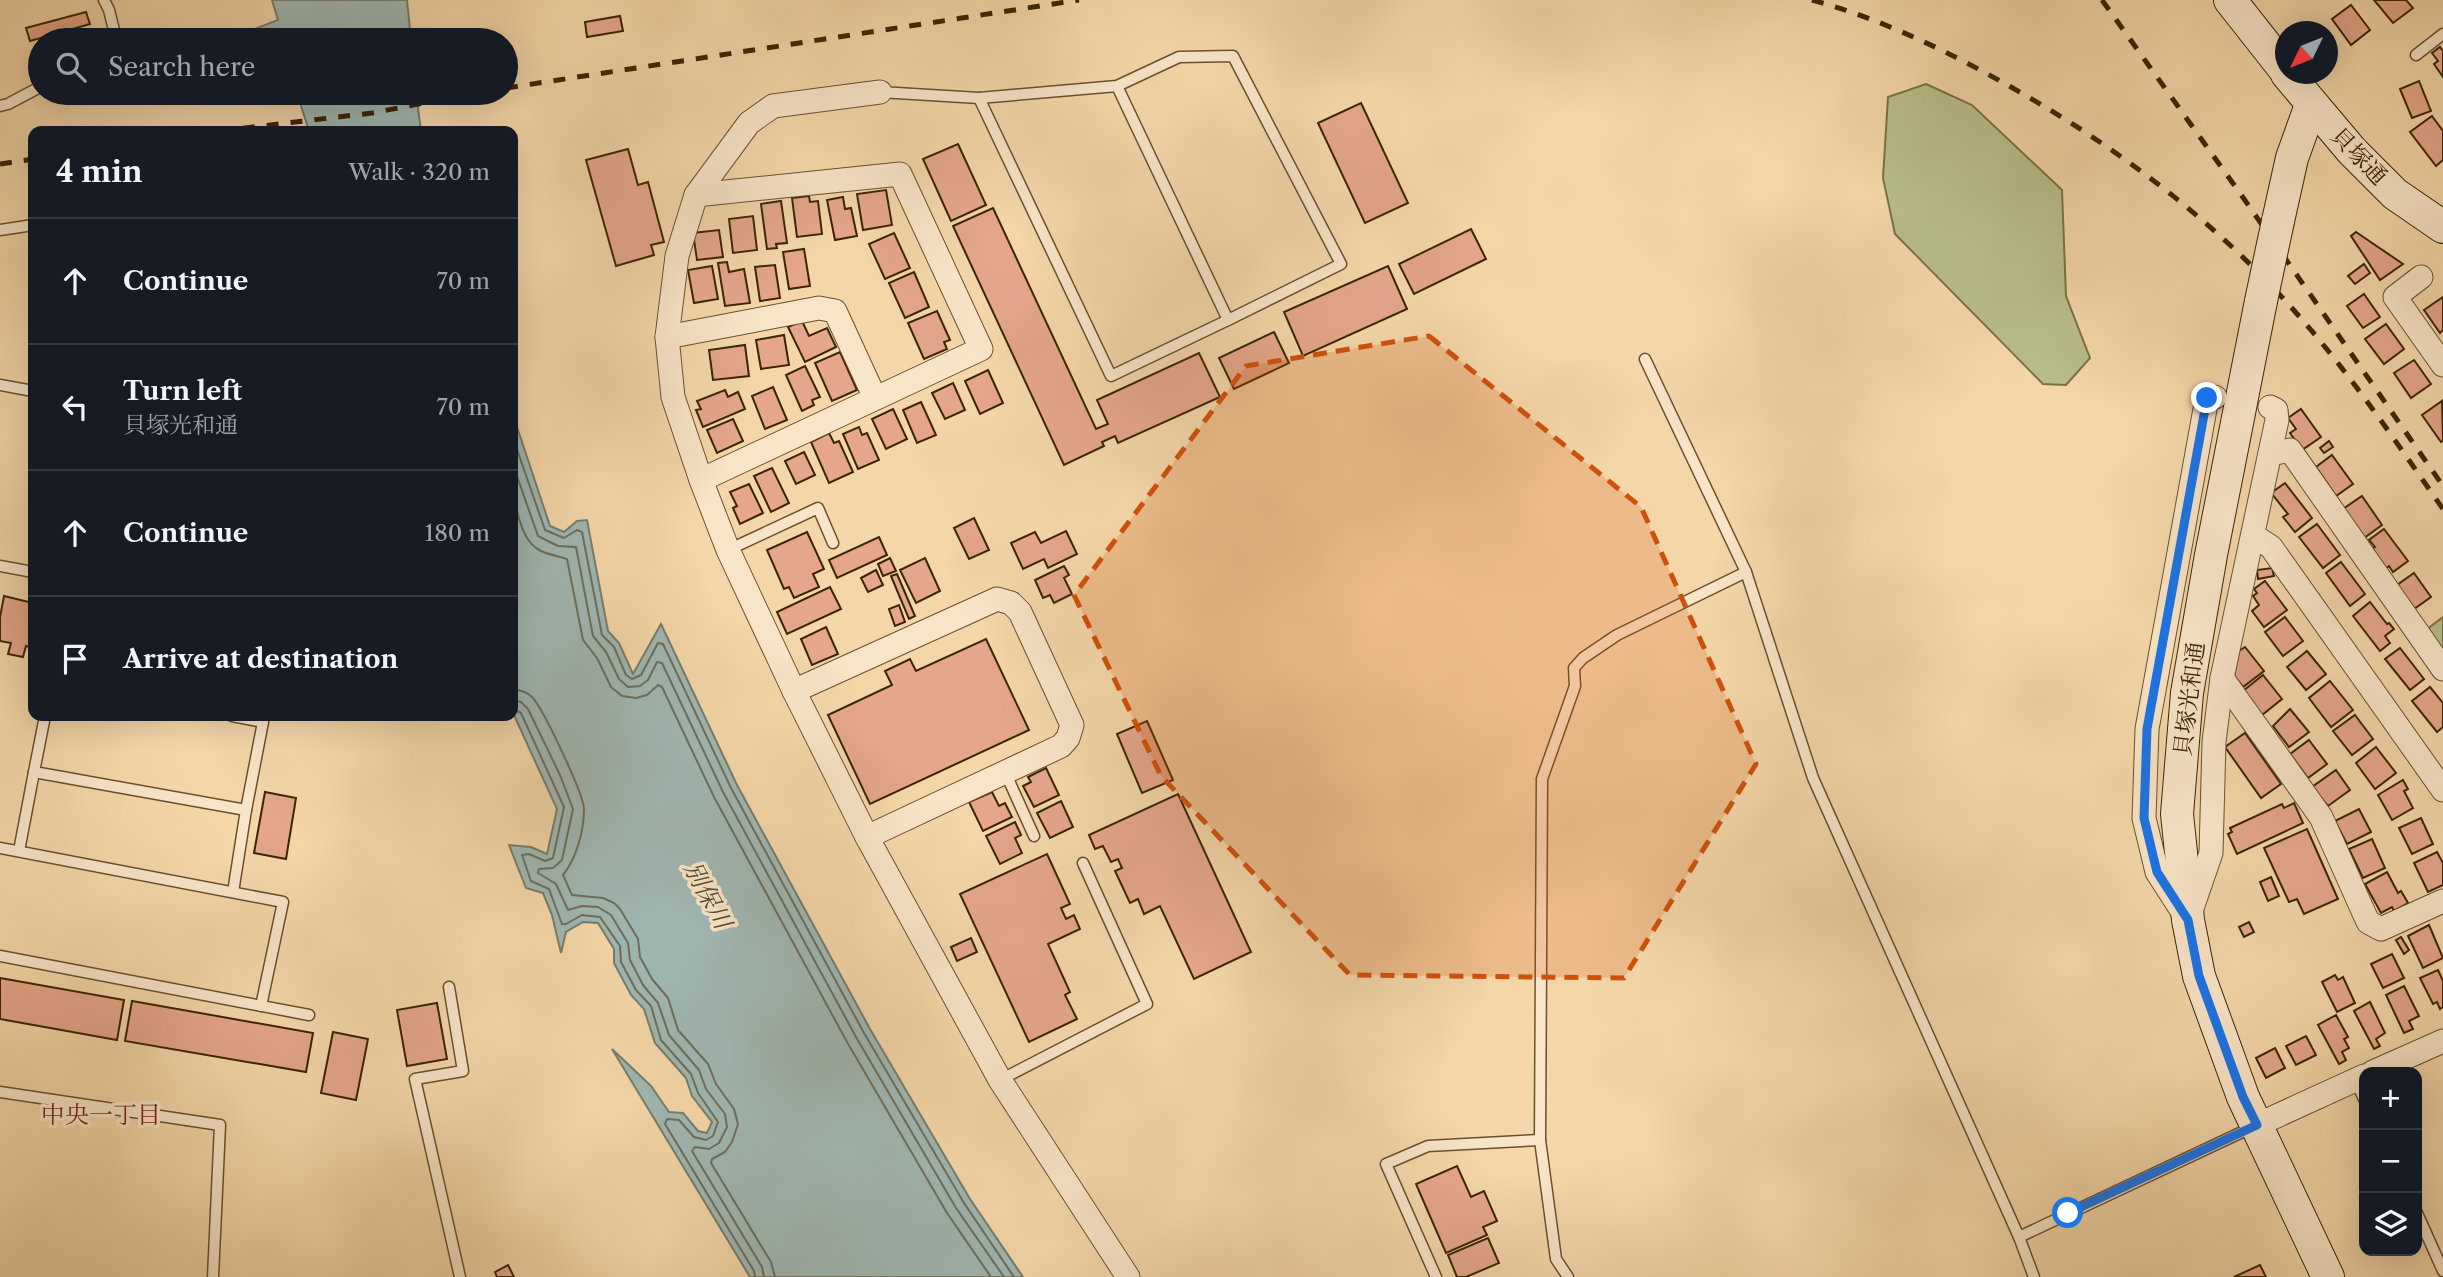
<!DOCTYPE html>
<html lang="en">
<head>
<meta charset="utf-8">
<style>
  body { margin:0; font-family:"Libre Caslon Text","Noto Serif JP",serif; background:#242831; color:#f1f3f6 }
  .controls { position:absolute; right:21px; bottom:21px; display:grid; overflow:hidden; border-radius:14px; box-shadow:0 7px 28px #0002 }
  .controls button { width:63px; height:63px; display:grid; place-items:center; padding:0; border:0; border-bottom:2px solid #363941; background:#171b24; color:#f1f3f6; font:35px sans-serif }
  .compass { position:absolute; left:2275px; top:21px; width:63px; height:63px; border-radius:50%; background:#171b24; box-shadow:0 7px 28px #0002; rotate:227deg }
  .stop { position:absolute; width:21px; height:21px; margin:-16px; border:5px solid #1a73e8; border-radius:50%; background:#fff }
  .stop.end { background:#1a73e8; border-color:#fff; box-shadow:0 2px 7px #0008 }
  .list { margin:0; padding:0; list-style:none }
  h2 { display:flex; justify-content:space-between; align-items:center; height:91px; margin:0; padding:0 28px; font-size:30px }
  h2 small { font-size:23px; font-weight:400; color:#9ea1a6 }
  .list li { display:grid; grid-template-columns:46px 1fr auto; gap:21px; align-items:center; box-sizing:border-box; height:126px; padding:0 28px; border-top:2px solid #363941 }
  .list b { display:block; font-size:26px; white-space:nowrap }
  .list p { margin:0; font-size:23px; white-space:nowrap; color:#9ea1a6 }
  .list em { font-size:23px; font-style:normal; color:#9ea1a6 }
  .icon { flex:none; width:38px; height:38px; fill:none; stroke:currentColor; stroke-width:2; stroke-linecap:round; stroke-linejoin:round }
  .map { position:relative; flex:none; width:2443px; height:1277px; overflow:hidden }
  .search { position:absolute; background:#171b24; box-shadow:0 7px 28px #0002; left:28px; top:28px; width:490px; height:77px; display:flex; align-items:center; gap:18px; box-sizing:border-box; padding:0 24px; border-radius:38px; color:#9ea1a6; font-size:26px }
  .panel { position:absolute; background:#171b24; box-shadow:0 7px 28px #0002; left:28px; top:126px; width:490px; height:595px; border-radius:14px }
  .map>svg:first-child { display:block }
  .green { fill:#b9be8a; stroke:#7a7247; stroke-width:2 }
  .water { fill:#9fb7b2; stroke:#777d6c; stroke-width:2 }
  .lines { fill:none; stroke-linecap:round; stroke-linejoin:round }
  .shore { stroke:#6c6e5b; stroke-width:2 }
  .building { fill:#e5a68a; stroke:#3a2504; stroke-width:2 }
  .lane-casing { stroke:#68512d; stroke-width:13 }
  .street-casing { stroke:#68512d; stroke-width:25 }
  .secondary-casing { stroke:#3a2504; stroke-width:34 }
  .lane { stroke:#f8e4c7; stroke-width:10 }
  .street { stroke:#f8e4c7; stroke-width:23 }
  .secondary { stroke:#f8e4c7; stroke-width:32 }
  .rail { stroke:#3a2504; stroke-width:5; stroke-dasharray:12 12; stroke-linecap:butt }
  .secondary-bridge-casing { stroke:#3a2504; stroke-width:34; stroke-linecap:butt }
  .secondary-bridge { stroke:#f8e4c7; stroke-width:32 }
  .route { stroke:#1a73e8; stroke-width:9 }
  .marked { fill:#ce510b; fill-opacity:0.2; stroke:#ce510b; stroke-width:5; stroke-dasharray:14 9; stroke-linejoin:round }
  .labels { text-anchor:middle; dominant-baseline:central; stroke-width:7; stroke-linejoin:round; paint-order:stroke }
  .street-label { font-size:23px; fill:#3a2504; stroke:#f8e4c7 }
  .water-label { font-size:24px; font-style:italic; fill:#534a30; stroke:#f8e4c7 }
  .neighbourhood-label { font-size:24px; fill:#7a1f14; stroke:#f8e4c7 }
</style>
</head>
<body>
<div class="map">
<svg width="2443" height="1277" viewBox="0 0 2443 1277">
  <rect width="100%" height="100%" fill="#f4d6a9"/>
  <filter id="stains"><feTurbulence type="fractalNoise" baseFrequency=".00286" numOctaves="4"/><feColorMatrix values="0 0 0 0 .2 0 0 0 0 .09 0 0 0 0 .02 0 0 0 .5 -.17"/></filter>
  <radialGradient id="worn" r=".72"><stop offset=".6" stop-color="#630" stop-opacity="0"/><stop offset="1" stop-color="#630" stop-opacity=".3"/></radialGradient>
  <g class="green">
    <path d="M1926 84 1972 105 2062 190 2066 296 2090 358 2066 385 2043 384 1895 234 1883 178 1888 97Z"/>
    <path d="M2443 617V655L2426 630Z"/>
  </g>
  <g class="water">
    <path d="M272 0H407L411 40H284L283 36 271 40H226L278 20Z"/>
    <path d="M297 93H416L421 131H309Z"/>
    <path d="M513 415 550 526 564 532 577 521 587 520 608 631 619 643 633 674 661 624 737 785 870 1029 970 1199 1023 1277H750L612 1049 651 1086 669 1112 683 1113 698 1131 707 1133 712 1122 692 1096 686 1078 655 1043 644 1009 631 995 614 963V949L598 923 583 922 566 932 561 953 552 915 543 893 526 888 509 845 531 847 547 854 557 809 513 713Z"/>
  </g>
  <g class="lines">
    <g class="shore">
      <path d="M513 438 545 530 564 538 577 530 582 532 602 635 614 647 626 675 632 679 641 675 658 643 663 644 731 788 864 1033 964 1203 1014 1277"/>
      <path d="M513 465 538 536 558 546 576 547 593 636 606 652 619 679 628 687 640 686 648 680 657 662 662 663 723 792 856 1037 956 1208 1004 1277"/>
      <path d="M513 498C519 516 522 542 541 551 549 555 559 556 567 559L583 640 597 658 611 687 622 696 636 698 647 695 658 685 662 687 714 797 847 1042 947 1213 991 1277"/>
      <path d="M513 689C520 690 527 692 532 697 543 708 584 795 584 809 584 831 576 859 563 875L572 895 603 898 614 903 620 909 638 939 640 957 652 979 668 998 678 1030 708 1064 716 1084 734 1109 738 1124 732 1142 725 1152 712 1159 711 1163 771 1262 775 1277"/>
      <path d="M513 700 521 702 528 709 560 775 573 809 562 860 553 868 539 869 538 873 556 884 568 910 582 906 598 907 611 915 628 943 630 960 643 985 658 1003 669 1035 699 1070 706 1089 725 1114 727 1127 719 1143 709 1149 695 1147 692 1151 762 1267 764 1277"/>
      <path d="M513 709 521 713 564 807 553 858 545 861 529 854 522 855 531 881 549 889 562 924H566L582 915 600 917 620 946 621 962 636 990 651 1006 661 1040 691 1074 698 1093 718 1122 713 1136 706 1140 694 1137 679 1120 667 1119 665 1124 754 1271 755 1277"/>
    </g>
  </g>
  <g class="building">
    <path d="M2374 0H2406L2413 8 2393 23Z"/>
    <path d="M2351 5 2370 30 2351 45 2332 19Z"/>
    <path d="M86 12 90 24 30 41 26 28Z"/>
    <path d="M620 16 623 31 587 37 585 22Z"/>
    <path d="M2440 47 2443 51V77L2434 64 2438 61 2432 53Z"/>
    <path d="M2419 81 2431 111 2412 118 2400 89Z"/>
    <path d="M1361 103 1408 203 1365 223 1318 123Z"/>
    <path d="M2432 116 2443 131V160L2436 166 2410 132Z"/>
    <path d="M958 144 986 205 951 221 923 159Z"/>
    <path d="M628 149 638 185 648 182 664 242 651 245 654 255 616 266 586 160Z"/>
    <path d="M886 190 892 225 863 230 857 194Z"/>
    <path d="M809 196 810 202 818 201 822 234 797 237 792 198Z"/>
    <path d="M843 197 845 209 851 208 857 236 835 240 827 200Z"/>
    <path d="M781 201 787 243 776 244 777 248 767 249 761 204Z"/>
    <path d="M993 208 1096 429 1108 424 1097 400 1199 353 1220 397 1118 443 1115 436 1102 442 1104 446 1064 465 953 226Z"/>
    <path d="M753 216 757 250 733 253 729 219Z"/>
    <path d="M1471 229 1486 259 1414 294 1399 264Z"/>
    <path d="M719 230 723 257 697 260 693 233Z"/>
    <path d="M2356 232 2403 264 2380 280 2351 236Z"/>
    <path d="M894 233 910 268 885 279 869 244Z"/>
    <path d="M804 249 810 286 789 289 783 252Z"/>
    <path d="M727 262 729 272 744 269 750 303 725 306 718 263Z"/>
    <path d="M2364 264 2370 273 2355 284 2348 276Z"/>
    <path d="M775 265 780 298 760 301 755 267Z"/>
    <path d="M712 266 718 299 694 303 688 270Z"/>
    <path d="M1388 266 1407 309 1303 356 1284 312Z"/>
    <path d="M914 272 929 307 905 318 889 283Z"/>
    <path d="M2364 294 2380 317 2363 328 2347 306Z"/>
    <path d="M2443 297V330L2440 333 2424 310Z"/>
    <path d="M937 311 950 340 944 342 947 349 924 359 908 323Z"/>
    <path d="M802 321 809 336 827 328 836 347 805 362 788 327Z"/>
    <path d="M2386 324 2404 349 2384 364 2365 339Z"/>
    <path d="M1274 332 1289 363 1234 389 1219 358Z"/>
    <path d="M784 335 789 365 761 369 756 340Z"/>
    <path d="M745 345 749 376 713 380 709 350Z"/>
    <path d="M840 352 857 390 832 401 815 363Z"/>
    <path d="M2414 360 2431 384 2411 398 2394 373Z"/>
    <path d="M805 366 820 397 812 400 814 405 802 411 786 375Z"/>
    <path d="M988 370 1003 403 980 414 965 381Z"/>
    <path d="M953 383 965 410 945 419 932 393Z"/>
    <path d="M773 387 787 420 765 429 752 396Z"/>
    <path d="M725 390 728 397 738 392 745 409 703 427 696 410 701 409 697 401Z"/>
    <path d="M2442 401 2443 441 2441 442 2422 415Z"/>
    <path d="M921 402 936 435 917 443 903 410Z"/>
    <path d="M893 409 907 439 886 449 872 419Z"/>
    <path d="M2301 409 2321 437 2302 450 2290 433 2296 429 2288 418Z"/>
    <path d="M733 419 743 441 717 453 707 430Z"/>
    <path d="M859 427 862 435 867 433 879 460 858 469 843 434Z"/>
    <path d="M829 433 834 443 839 441 853 472 829 483 811 442Z"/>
    <path d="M2329 441 2333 447 2324 453 2320 448Z"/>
    <path d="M804 452 815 475 796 484 785 461Z"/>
    <path d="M2332 455 2353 484 2336 496 2316 467Z"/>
    <path d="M772 468 789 503 771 512 754 476Z"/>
    <path d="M2285 483 2312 518 2295 532 2283 517 2288 514 2271 493Z"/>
    <path d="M749 484 763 513 740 524 733 508 737 506 730 492Z"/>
    <path d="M2362 496 2382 525 2364 538 2343 509Z"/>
    <path d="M974 518 989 550 969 559 954 528Z"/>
    <path d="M2317 524 2340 555 2323 568 2299 537Z"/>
    <path d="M2384 529 2408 561 2393 572 2389 566 2386 569 2372 549 2375 547 2369 540Z"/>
    <path d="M1066 531 1077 554 1048 568 1044 559 1023 569 1011 543 1035 532 1041 543Z"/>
    <path d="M807 532 824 569 813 574 819 587 794 598 789 587 784 589 767 550Z"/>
    <path d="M879 537 887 555 837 578 829 560Z"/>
    <path d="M890 558 896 571 883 576 878 564Z"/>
    <path d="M925 558 940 591 916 603 900 570Z"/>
    <path d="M2341 562 2365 594 2350 606 2326 573Z"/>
    <path d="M1064 566 1069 575 1064 578 1072 594 1054 603 1050 595 1043 598 1035 580Z"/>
    <path d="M2272 568 2274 576 2258 579 2257 570Z"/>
    <path d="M876 570 883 585 868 592 861 578Z"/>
    <path d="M2414 573 2431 597 2414 609 2397 585Z"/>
    <path d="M897 574 915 616 909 619 891 576Z"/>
    <path d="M2265 581 2287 610 2264 627 2252 611 2259 605 2253 596 2257 593 2254 589Z"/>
    <path d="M830 587 841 609 787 634 777 612Z"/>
    <path d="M4 596 33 603V648L26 646 23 657 8 654 11 643 0 641V617Z"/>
    <path d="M2370 602 2387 624 2389 623 2394 629 2385 636 2390 643 2380 651 2353 616Z"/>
    <path d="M899 605 905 622 895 626 889 609Z"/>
    <path d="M2285 617 2303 641 2283 656 2265 632Z"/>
    <path d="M826 627 838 654 812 665 801 639Z"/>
    <path d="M986 639 1029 730 870 804 828 715 892 685 885 671 910 659 916 671Z"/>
    <path d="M2245 647 2264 671 2243 687 2234 676 2239 651Z"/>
    <path d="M2400 648 2424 679 2410 690 2385 659Z"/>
    <path d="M2307 651 2326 674 2306 690 2287 667Z"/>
    <path d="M2263 675 2282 699 2262 715 2243 691Z"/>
    <path d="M2330 681 2353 710 2331 727 2309 698Z"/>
    <path d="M2430 687 2443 703V727L2437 732 2412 701Z"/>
    <path d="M2290 709 2309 732 2289 747 2273 726Z"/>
    <path d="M2355 715 2373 739 2352 755 2333 731Z"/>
    <path d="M1147 721 1173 780 1142 793 1117 734Z"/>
    <path d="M2245 733 2281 784 2261 798 2225 747Z"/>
    <path d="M2309 740 2327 764 2308 778 2290 754Z"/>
    <path d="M2376 747 2396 773 2375 789 2356 763Z"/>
    <path d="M1046 768 1059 795 1034 807 1023 786 1031 782 1028 777Z"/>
    <path d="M2336 770 2350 790 2328 806 2312 787Z"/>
    <path d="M2403 780 2408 789 2404 791 2413 808 2392 820 2378 795Z"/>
    <path d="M265 792 296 798 286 859 254 853Z"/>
    <path d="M992 792 999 806 1005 803 1012 817 983 831 969 802Z"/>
    <path d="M1178 794 1251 952 1194 979 1160 906 1144 914 1138 899 1130 903 1115 871 1122 868 1118 859 1111 862 1103 846 1095 849 1089 835Z"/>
    <path d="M1061 801 1073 827 1050 838 1037 813Z"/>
    <path d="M2294 803 2303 823 2237 854 2228 834 2232 832 2230 828 2282 804 2284 808Z"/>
    <path d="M2359 809 2371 832 2347 844 2335 821Z"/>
    <path d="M2421 818 2433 844 2412 854 2399 828Z"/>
    <path d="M1015 822 1021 835 1015 838 1022 853 1000 864 986 836Z"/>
    <path d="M2307 829 2338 899 2304 914 2297 899 2289 902 2264 848Z"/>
    <path d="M2372 839 2385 868 2363 878 2349 849Z"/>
    <path d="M2437 852 2443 863V885L2428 892 2414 863Z"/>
    <path d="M1047 854 1070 904 1061 908 1066 919 1074 915 1080 929 1048 944 1070 992 1065 995 1077 1019 1029 1042 960 894Z"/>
    <path d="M2387 872 2398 893 2401 891 2408 903 2394 911 2392 907 2381 913 2365 884Z"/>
    <path d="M2271 877 2279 896 2268 901 2260 882Z"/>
    <path d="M2249 922 2254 932 2244 937 2239 927Z"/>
    <path d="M2429 925 2443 958 2423 968 2408 936Z"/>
    <path d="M2401 937 2409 950 2404 954 2396 940Z"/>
    <path d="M971 938 977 952 957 961 951 947Z"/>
    <path d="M2392 954 2404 978 2383 988 2371 964Z"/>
    <path d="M2438 970 2443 981V1007L2440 1009 2437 1002 2433 1004 2420 978Z"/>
    <path d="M2335 975 2338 980 2343 977 2355 1003 2337 1012 2322 982Z"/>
    <path d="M0 978 124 1000 117 1040 0 1019Z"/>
    <path d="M2404 986 2419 1016 2409 1021 2413 1029 2404 1033 2386 995Z"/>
    <path d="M132 1001 313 1033 306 1072 125 1041Z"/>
    <path d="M2370 1002 2385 1033 2376 1039 2380 1046 2374 1049 2354 1011Z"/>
    <path d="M437 1003 447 1059 407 1066 397 1010Z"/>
    <path d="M2336 1015 2348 1037 2344 1039 2349 1048 2342 1052 2346 1060 2339 1064 2318 1025Z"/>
    <path d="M333 1032 368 1039 356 1100 321 1093Z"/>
    <path d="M2306 1036 2316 1055 2296 1065 2286 1046Z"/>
    <path d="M2275 1048 2285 1068 2266 1078 2256 1058Z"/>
    <path d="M1457 1166 1471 1197 1484 1191 1497 1221 1483 1227 1487 1235 1446 1253 1416 1184Z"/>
    <path d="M1488 1238 1499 1263 1466 1277H1457L1448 1255Z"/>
    <path d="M508 1265 514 1277H497L495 1272Z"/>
    <path d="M2260 1265 2266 1277H2234Z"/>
  </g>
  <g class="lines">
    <g class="lane-casing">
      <g id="lane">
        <path d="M104 0 109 10 114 30 108 40"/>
        <path d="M2416 55 2443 34"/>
        <path d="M880 92 979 98 1117 86 1179 57 1233 56 1341 264 1228 320 1117 86"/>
        <path d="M979 98 1111 376 1228 320"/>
        <path d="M0 106 8 104 40 87"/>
        <path d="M0 230 33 225"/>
        <path d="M1645 359 1746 572 1813 778 2019 1237 2255 1126"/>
        <path d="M0 385 33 391"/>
        <path d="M728 550 818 508 833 543"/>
        <path d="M0 566 33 572"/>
        <path d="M232 716 263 722 246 810"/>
        <path d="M34 772 45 716"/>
        <path d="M1005 772 1034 836"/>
        <path d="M0 848 283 902 261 1006"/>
        <path d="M19 851 34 772 246 810 233 892"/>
        <path d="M0 956 309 1015"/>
        <path d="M449 987 463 1071 415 1079 460 1277"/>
        <path d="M1000 1080 1147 1004 1083 863"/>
        <path d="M2355 1080 2364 1099"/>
        <path d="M0 1092 220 1125 213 1277"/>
        <path d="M2417 1213 2443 1271"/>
        <path d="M2019 1237 2034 1277"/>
        <path d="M1436 1277 1386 1164 1428 1146 1540 1140"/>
        <path d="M1568 1277 1556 1259 1540 1140 1542 779 1575 686 1574 668 1583 658 1617 635 1746 572"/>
      </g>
    </g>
    <g class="street-casing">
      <g id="street">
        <path d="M880 92 773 106 749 123 696 195 677 256 667 337 673 397 701 480 728 550 794 691 867 837 1000 1080 1128 1277"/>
        <path d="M696 195 900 174 981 349 701 480"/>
        <path d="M2421 277 2395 297 2443 365"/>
        <path d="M667 337 819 308 835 311 875 398"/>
        <path d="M2270 454 2290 450 2443 669"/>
        <path d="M2254 536 2271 547 2443 790"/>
        <path d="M2222 678 2321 817 2368 922 2381 929 2443 901"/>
        <path d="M794 691 997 599 1011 603 1020 612 1072 725 1068 738 1061 746 867 837"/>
        <path d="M2190 914 2211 853 2214 742 2222 678 2277 420 2276 410 2270 407"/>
        <path d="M2186 917 2157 872 2144 818 2147 729 2207 398 2215 397"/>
        <path d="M2373 1072 2443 1041"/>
        <path d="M2257 1125 2364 1076"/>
      </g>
    </g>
    <g class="secondary-casing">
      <g id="secondary">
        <path d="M2230 0 2286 71"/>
        <path d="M2287 74 2352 151 2395 194 2443 227"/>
        <path d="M2278 221 2292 158 2311 105"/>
        <path d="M2261 301 2211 555 2187 693 2177 814 2188 920 2199 976 2243 1097 2328 1277"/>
      </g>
    </g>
    <use href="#lane" class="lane"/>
    <use href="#street" class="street"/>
    <use href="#secondary" class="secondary"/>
    <g class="rail">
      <path d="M1812 0C1882 19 1949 52 2011 87 2115 146 2210 217 2290 306 2347 369 2394 439 2443 509"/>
      <path d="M2102 0 2242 196 2443 486"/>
      <path d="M506 88 1079 0"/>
      <path d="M219 131 372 113 476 93"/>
      <path d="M0 164 33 159"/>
    </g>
    <g class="secondary-bridge-casing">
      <path id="secondary-bridge" d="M2261 301 2278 221"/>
    </g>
    <use href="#secondary-bridge" class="secondary-bridge"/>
  </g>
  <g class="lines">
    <path class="route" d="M2068 1213 2257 1125 2243 1097 2199 976 2188 920 2157 872 2144 818 2147 729 2207 398"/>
  </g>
  <path class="marked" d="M1429 336 1641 507 1756 764 1624 978 1350 975 1161 776 1074 595 1246 366Z"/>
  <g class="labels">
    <g class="street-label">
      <text transform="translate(2359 156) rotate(46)">貝塚通</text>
      <text transform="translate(2189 699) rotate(-83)">貝塚光和通</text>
    </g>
    <g class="water-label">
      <text transform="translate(708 895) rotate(62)">別保川</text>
    </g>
    <g class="neighbourhood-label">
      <text x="101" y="1114">中央一丁目</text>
    </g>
  </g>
  <rect width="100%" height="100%" filter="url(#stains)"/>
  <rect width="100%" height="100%" fill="url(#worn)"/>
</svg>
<div class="controls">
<button>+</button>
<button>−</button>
<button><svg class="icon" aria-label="layers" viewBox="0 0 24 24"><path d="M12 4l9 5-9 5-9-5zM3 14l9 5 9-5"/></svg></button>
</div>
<svg class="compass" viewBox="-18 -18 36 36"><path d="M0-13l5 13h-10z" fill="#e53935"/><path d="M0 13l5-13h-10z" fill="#9ea1a6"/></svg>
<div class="stop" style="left:2068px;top:1213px"></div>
<div class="stop end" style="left:2207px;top:398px"></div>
<div class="search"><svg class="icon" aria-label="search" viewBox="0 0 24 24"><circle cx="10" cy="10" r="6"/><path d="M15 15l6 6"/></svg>Search here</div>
<section class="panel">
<h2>4 min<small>Walk · 320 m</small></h2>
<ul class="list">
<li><svg class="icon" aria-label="ahead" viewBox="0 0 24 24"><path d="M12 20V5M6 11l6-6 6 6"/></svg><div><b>Continue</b></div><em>70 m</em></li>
<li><svg class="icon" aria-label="left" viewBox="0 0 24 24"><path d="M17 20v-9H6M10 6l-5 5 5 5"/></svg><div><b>Turn left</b><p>貝塚光和通</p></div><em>70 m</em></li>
<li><svg class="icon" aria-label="ahead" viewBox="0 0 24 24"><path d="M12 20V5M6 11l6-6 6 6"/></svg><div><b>Continue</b></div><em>180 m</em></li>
<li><svg class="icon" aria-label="arrive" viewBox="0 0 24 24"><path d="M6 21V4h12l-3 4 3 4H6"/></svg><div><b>Arrive at destination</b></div></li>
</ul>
</section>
</div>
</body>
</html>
